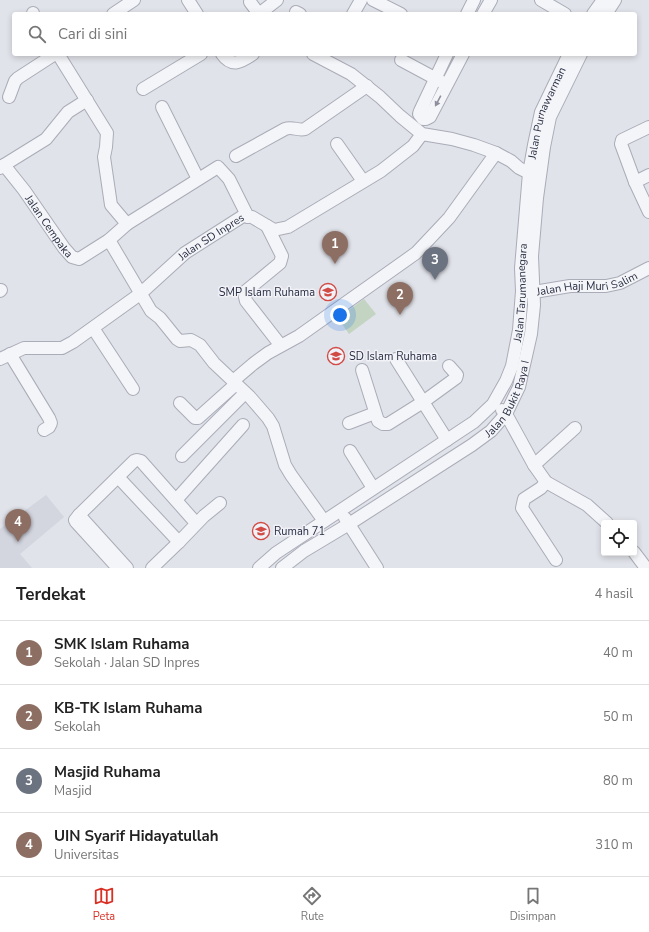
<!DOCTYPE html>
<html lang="id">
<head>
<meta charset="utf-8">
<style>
  body { margin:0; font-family:"Nunito Sans",sans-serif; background:#f2f2f2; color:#222 }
  .controls { position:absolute; right:12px; bottom:12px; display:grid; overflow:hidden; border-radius:4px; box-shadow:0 2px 6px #0003 }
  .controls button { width:36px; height:36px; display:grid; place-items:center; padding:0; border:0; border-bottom:1px solid #e0e0e0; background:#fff; color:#222; font:20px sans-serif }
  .you { position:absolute; left:340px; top:315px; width:14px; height:14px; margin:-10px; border:3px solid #fff; border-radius:50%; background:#1a73e8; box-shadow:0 0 0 6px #1a73e833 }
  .badge { display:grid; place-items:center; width:26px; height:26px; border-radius:50%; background:#d93025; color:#fff; font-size:13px; font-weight:700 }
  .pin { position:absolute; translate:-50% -33px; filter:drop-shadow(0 1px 2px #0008) }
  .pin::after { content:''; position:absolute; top:21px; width:14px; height:12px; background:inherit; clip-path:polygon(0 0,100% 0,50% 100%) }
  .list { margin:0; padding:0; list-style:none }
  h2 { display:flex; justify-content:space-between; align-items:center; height:52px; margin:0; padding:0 16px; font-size:17px }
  h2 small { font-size:13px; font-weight:400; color:#767676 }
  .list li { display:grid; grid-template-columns:26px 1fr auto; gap:12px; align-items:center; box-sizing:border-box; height:64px; padding:0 16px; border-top:1px solid #e0e0e0 }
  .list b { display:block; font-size:15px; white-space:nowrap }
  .list p { margin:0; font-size:13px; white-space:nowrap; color:#767676 }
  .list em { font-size:13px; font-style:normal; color:#767676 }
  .icon { flex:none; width:22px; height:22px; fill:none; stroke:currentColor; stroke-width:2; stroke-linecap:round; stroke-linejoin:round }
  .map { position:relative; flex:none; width:649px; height:568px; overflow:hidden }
  .search { position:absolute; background:#fff; box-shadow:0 2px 6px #0003; left:12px; right:12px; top:12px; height:44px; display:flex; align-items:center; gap:10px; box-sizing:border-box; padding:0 14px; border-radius:4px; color:#767676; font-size:15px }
  .sheet { height:308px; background:#fff }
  nav { display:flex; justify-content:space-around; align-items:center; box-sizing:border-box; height:56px; border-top:1px solid #e0e0e0; background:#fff; font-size:11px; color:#767676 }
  nav a { display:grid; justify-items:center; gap:2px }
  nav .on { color:#d93025 }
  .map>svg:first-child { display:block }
  .built { fill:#d3d5df }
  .green { fill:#c3d4c2 }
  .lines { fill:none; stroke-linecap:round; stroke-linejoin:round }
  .minor-casing { stroke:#aaacb8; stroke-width:14 }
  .minor { stroke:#f4f5f8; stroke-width:12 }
  .oneway { fill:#8e919d }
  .labels { text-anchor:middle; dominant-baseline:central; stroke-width:3; stroke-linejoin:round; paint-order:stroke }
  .street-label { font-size:11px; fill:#292d42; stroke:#f1f2f7 }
  .poi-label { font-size:11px; fill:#292d42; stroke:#f1f2f7; text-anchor:start }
</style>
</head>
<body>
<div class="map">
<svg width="649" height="568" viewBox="0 0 649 568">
  <rect width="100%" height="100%" fill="#e1e3ea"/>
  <path class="built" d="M46 495 64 517 20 554 32 568H0V529Z"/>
  <path class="green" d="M364 299 376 314 349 334 338 318Z"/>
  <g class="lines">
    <g class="minor-casing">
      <g id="minor">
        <path d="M188 0 197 14"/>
        <path d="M373 0 401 14"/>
        <path d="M541 0 565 14"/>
        <path d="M250 2 259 14"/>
        <path d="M296 12 300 14"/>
        <path d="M33 13V14"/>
        <path d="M113 14 134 0"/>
        <path d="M259 14 277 0"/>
        <path d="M353 14 361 0"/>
        <path d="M467 14 474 0"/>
        <path d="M483 14 491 0"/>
        <path d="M593 14 603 0"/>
        <path d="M606 14 615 0"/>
        <path d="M222 54C232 68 241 62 253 54"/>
        <path d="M313 54 351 74 380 97 400 116 422 134 452 139 474 145 496 153 511 161 519 168 529 173"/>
        <path d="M447 54 420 111 419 114 423 119H426L430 117 463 54"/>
        <path d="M401 60 442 82"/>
        <path d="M143 89 201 54"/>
        <path d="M9 97 15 81 18 78 55 54"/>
        <path d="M162 107 198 179"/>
        <path d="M649 127 622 140 621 144 635 182 649 212"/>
        <path d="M337 144 363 181"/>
        <path d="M236 156 285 129C292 126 298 131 305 129L367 86"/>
        <path d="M4 165 46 139 68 112 87 100"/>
        <path id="s1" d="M0 168 4 165 24 190 64 248 72 257 79 259 109 240 127 224 111 205 104 157 106 147 107 133 58 54"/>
        <path d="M635 182 649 175"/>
        <path d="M127 224 218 167 229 179 248 217"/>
        <path d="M267 226 282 256 280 263 246 291 245 297 246 301 278 342"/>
        <path d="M109 240 151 311 160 318 177 339 180 341 191 340 200 345 214 363 249 396 268 418 273 426 285 465 291 475 324 521"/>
        <path d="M0 291 1 290"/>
        <path id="s2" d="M527 292H534L570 286H606L620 283 649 268"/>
        <path d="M93 328 133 389"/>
        <path d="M10 354 49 418 51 423 49 427 44 430"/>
        <path id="s3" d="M0 359 24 348H62L73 342 140 294 185 253 243 216 252 217 274 230 288 227 381 171 413 146 422 134"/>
        <path d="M396 359 447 440"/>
        <path d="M362 370 378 421 383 424H388L423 402 456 378 457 375 449 366"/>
        <path d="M233 381 253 364 268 353 299 336 416 253 449 218 496 153"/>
        <path d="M180 403 195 418H198L236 384"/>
        <path d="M502 410 506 414 534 465 546 482 587 505 607 523"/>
        <path d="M349 423 375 413"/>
        <path d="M350 451 373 488"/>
        <path d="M182 456 245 393"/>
        <path d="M534 465 575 428"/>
        <path d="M118 477 179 542"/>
        <path d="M546 482 541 488 524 499 522 508 556 560"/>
        <path d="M176 500 243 425"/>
        <path d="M79 515 134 461 137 460 141 461 196 523"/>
        <path d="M345 518 377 568"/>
        <path d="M634 552 646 568"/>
        <path d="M118 568 76 522 75 520 79 515 127 568"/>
        <path d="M152 568 179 542 204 516 220 503"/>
        <path id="s4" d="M259 568 276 553 474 422 493 404 506 381 512 366 519 330 522 291 521 268 529 173 534 145 541 112 569 54"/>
        <path id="s5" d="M282 568 304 551 349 524 472 445 491 431 506 414 519 387 531 334 534 305 532 256 537 198 544 147 550 117 581 54"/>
      </g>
    </g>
    <use href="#minor" class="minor"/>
  </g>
  <defs><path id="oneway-solid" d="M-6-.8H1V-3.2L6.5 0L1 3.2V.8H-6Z"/></defs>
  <use class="oneway" href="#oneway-solid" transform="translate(438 101) rotate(118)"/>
  <defs>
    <g id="school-ring" transform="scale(0.9)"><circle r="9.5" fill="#f1f2f7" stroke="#d14a44" stroke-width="1.5"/><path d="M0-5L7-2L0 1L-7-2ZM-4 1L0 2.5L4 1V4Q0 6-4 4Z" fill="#d14a44"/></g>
  </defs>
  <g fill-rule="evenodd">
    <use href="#school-ring" x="328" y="292"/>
    <use href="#school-ring" x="336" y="356"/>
    <use href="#school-ring" x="261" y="531"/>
  </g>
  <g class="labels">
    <g class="street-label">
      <text stroke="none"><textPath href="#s4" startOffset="586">Jalan Purnawarman</textPath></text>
      <text stroke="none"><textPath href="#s1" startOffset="81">Jalan Cempaka</textPath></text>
      <text stroke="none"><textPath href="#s3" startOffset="251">Jalan SD Inpres</textPath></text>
      <text stroke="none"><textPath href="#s2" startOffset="61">Jalan Haji Muri Salim</textPath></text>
      <text stroke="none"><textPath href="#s4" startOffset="403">Jalan Tarumanegara</textPath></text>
      <text stroke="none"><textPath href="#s5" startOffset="287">Jalan Bukit Raya I</textPath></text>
    </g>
    <g class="poi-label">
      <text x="315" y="292" text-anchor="end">SMP Islam Ruhama</text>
      <text x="349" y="356">SD Islam Ruhama</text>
      <text x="274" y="531">Rumah 71</text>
    </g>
  </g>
</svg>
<div class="controls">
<button><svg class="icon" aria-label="locate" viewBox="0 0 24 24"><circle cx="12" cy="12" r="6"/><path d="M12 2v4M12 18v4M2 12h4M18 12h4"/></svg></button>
</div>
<div class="you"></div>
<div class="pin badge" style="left:335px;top:264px;background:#8d6e63">1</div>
<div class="pin badge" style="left:400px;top:315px;background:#8d6e63">2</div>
<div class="pin badge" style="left:435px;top:280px;background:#6b7280">3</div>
<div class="pin badge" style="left:18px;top:542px;background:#8d6e63">4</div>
<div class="search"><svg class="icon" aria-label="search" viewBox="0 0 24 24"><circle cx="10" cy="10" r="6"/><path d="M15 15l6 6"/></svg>Cari di sini</div>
</div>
<section class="sheet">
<h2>Terdekat<small>4 hasil</small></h2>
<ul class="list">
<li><span class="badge" style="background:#8d6e63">1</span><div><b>SMK Islam Ruhama</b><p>Sekolah · Jalan SD Inpres</p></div><em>40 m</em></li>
<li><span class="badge" style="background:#8d6e63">2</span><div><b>KB-TK Islam Ruhama</b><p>Sekolah</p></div><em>50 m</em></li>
<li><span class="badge" style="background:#6b7280">3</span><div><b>Masjid Ruhama</b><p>Masjid</p></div><em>80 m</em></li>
<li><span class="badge" style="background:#8d6e63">4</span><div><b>UIN Syarif Hidayatullah</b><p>Universitas</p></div><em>310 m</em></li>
</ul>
</section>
<nav>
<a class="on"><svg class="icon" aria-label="map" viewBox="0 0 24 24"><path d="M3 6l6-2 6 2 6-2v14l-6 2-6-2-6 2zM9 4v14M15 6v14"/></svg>Peta</a>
<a><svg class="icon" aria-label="directions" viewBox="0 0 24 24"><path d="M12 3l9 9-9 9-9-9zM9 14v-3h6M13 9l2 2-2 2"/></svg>Rute</a>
<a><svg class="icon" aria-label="saved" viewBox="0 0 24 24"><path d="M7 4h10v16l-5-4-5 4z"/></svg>Disimpan</a>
</nav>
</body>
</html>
